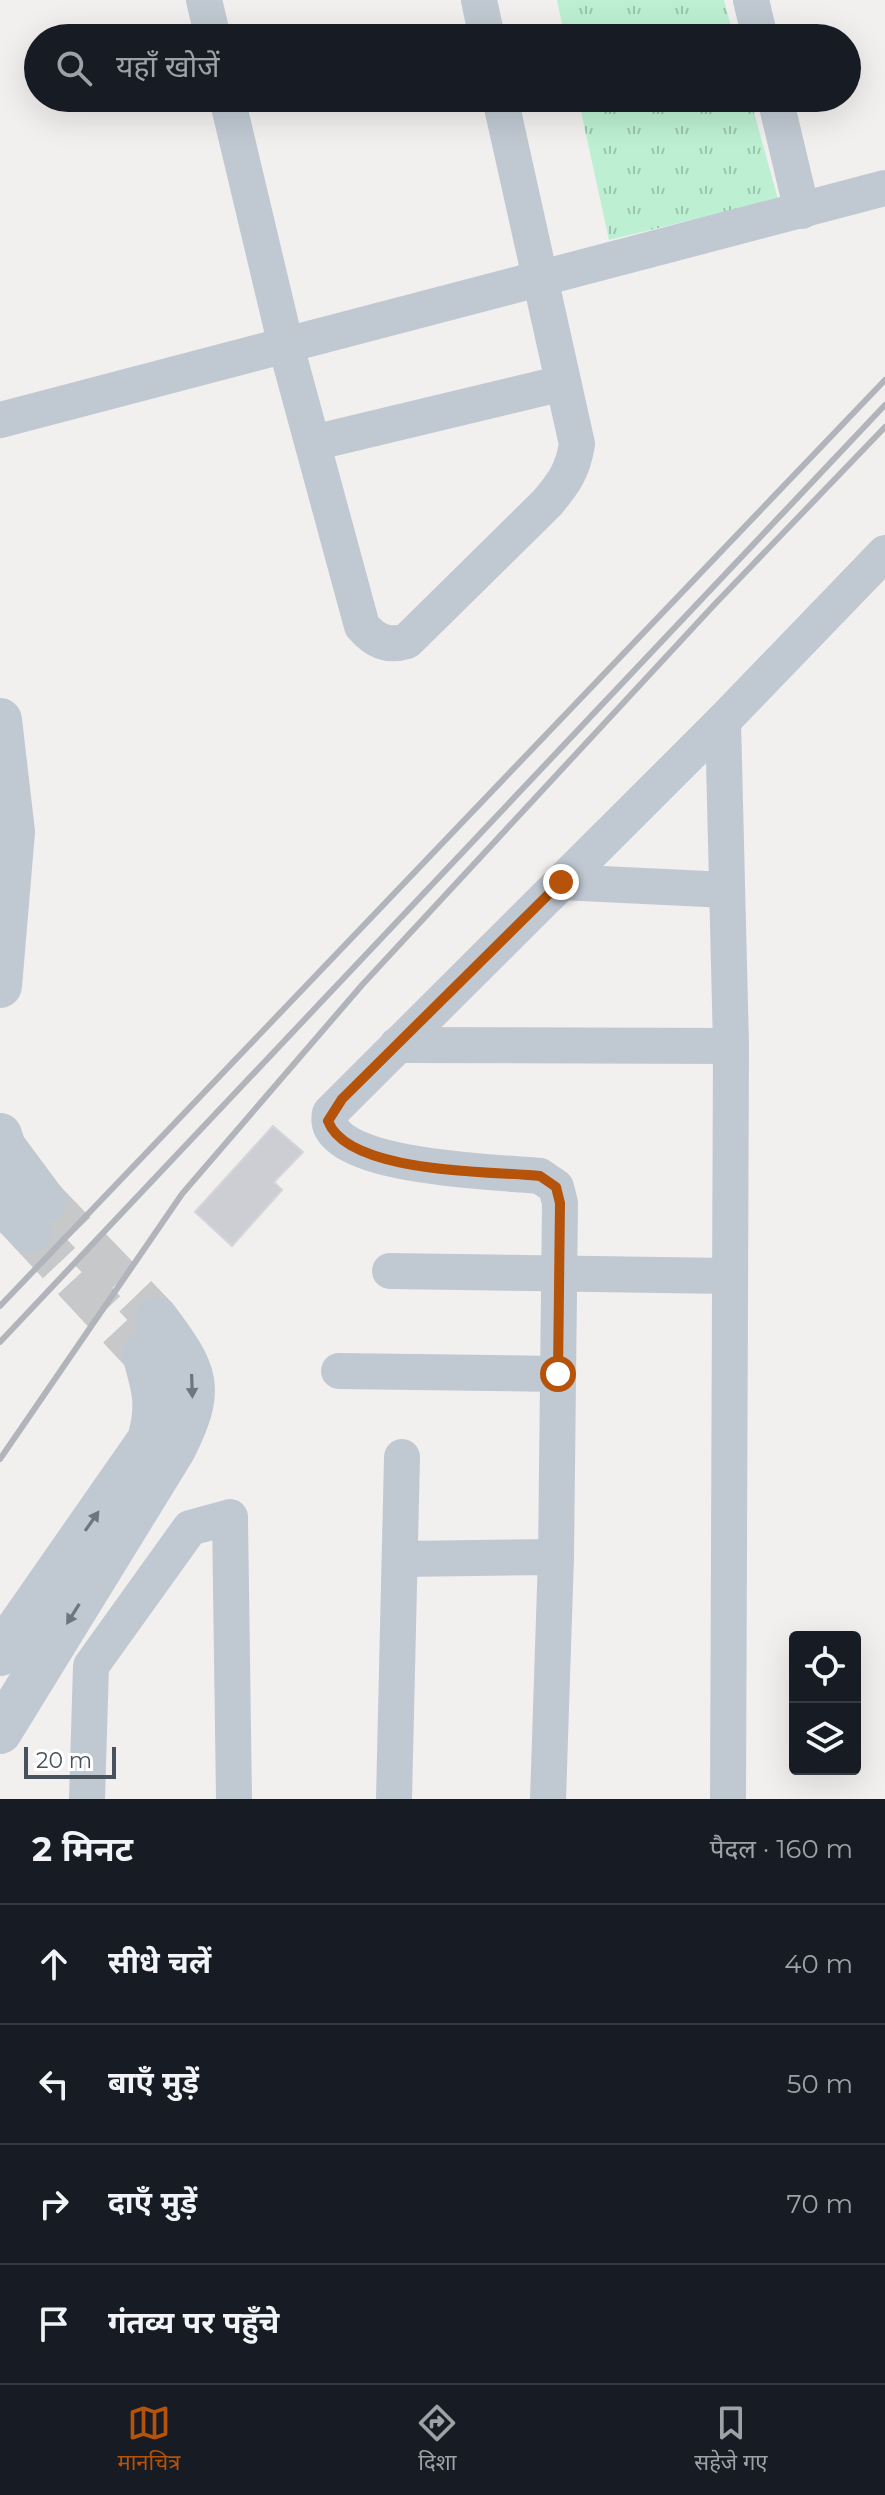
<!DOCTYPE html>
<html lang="hi">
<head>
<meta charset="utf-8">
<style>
  body { margin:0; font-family:Montserrat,"Noto Sans Devanagari",sans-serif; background:#20242c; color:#f1f3f6 }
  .controls { position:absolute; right:24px; bottom:24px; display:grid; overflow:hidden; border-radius:8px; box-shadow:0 8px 32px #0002 }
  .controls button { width:72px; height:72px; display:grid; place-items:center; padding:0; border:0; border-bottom:2px solid #363941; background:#171b24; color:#f1f3f6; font:40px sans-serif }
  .scale { position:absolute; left:24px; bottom:20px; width:92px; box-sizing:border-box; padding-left:8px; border:4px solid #47525d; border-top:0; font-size:22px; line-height:28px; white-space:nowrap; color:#47525d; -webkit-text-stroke:6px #fff; paint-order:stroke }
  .stop { position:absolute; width:24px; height:24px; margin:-18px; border:6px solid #b45309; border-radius:50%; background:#fff }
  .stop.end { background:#b45309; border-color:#fff; box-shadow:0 2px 8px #0008 }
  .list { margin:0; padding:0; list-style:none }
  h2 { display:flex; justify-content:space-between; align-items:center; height:104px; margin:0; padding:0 32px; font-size:34px }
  h2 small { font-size:26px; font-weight:400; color:#9ea1a6 }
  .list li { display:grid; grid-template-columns:52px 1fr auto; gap:24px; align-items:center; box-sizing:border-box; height:120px; padding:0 32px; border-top:2px solid #363941 }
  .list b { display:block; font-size:30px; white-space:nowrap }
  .list em { font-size:26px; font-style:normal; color:#9ea1a6 }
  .icon { flex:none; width:44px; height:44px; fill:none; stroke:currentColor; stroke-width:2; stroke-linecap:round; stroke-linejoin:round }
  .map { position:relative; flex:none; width:885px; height:1799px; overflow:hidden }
  .search { position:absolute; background:#171b24; box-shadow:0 8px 32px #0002; left:24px; right:24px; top:24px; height:88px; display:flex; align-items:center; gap:20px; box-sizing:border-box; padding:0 28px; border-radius:44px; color:#9ea1a6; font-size:30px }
  .sheet { height:584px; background:#171b24 }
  nav { display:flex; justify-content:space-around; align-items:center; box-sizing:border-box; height:112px; border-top:2px solid #363941; background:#171b24; font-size:22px; color:#9ea1a6 }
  nav a { display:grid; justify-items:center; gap:4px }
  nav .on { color:#b45309 }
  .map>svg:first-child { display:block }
  .park { fill:url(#park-tufts) }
  .building { fill:#ccced4; stroke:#d3d5db; stroke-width:2 }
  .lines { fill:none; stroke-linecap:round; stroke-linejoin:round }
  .tertiary-tunnel { stroke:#c7c8ca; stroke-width:44; stroke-dasharray:44 22; stroke-linecap:butt }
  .minor { stroke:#c0c9d2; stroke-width:36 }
  .tertiary { stroke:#c0c9d2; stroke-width:44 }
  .rail { stroke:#b1b4ba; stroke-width:6 }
  .oneway { fill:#6b7680 }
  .route { stroke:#b45309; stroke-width:10 }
</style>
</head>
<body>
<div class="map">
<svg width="885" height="1799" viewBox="0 0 885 1799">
  <defs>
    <pattern id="park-tufts" width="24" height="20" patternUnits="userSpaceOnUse" patternTransform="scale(2)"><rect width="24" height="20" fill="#bdf0d2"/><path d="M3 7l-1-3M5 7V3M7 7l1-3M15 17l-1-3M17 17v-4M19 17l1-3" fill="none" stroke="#9bc5ae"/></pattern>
  </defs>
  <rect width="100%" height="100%" fill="#f2efef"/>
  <g class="park">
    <path d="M557 0H724L734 38H565Z"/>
    <path d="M578 98H750L778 199 609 240Z"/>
  </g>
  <path class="building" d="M273 1126 303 1152 274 1182 282 1190 232 1246 195 1212Z"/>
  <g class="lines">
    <g class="tertiary-tunnel">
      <path d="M44 1201 157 1319"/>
      <path d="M29 1231 144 1354"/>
    </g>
    <g class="minor">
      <path d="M204 0 213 38"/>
      <path d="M479 0 487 38"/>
      <path d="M751 0 760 38"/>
      <path d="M227 98 286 346 362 626C375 641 387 647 407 641L547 503C564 483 573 470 577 444L500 98"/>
      <path d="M775 98 802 211"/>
      <path d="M0 420 885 188"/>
      <path d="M313 443 563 383"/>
      <path d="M723 721 731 1046 728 1799"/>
      <path d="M561 882 727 890"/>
      <path d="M397 1045 731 1046"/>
      <path d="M390 1271 730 1276"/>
      <path d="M339 1371 558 1374"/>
      <path d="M401 1559 556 1557"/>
      <path d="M87 1799 91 1666 190 1528 230 1517 234 1799"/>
      <path d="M394 1799 402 1457"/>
      <path d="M548 1799 556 1557 560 1203 556 1187 540 1176C504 1172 318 1169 330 1113L723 721 885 553"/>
    </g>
    <g class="tertiary">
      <path d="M0 720 13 832 0 986"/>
      <path d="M0 1135 4 1147 44 1201"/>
      <path d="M0 1200 29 1231"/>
      <path d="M0 1654 149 1440C159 1405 154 1389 144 1354"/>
      <path d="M0 1732 174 1449C205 1387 197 1373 157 1319"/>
    </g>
    <g class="rail">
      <path d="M0 1306 885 380"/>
      <path d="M0 1342 885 405"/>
      <path d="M0 1459 182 1194 362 985 714 605 885 427"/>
    </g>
  </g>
  <defs><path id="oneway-solid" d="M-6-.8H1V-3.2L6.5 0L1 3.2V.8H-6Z" transform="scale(2)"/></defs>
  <g class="oneway">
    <use href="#oneway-solid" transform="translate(192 1386) rotate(88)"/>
    <use href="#oneway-solid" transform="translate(92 1521) rotate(-55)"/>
    <use href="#oneway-solid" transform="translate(73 1614) rotate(122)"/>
  </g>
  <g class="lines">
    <path class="route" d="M558 1374 560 1203 556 1187 540 1176C491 1171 348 1174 328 1121L342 1099 561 882"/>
  </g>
</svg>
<div class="controls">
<button><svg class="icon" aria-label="locate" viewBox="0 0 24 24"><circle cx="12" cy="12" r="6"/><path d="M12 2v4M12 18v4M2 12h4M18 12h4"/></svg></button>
<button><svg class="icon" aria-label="layers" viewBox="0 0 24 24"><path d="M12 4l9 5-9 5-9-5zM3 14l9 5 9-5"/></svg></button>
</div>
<div class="scale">20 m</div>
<div class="stop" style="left:558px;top:1374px"></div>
<div class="stop end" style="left:561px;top:882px"></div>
<div class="search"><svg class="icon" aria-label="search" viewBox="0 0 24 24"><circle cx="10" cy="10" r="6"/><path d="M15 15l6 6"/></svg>यहाँ खोजें</div>
</div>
<section class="sheet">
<h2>2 मिनट<small>पैदल · 160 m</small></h2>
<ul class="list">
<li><svg class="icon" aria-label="ahead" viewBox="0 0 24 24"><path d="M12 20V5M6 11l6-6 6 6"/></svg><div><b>सीधे चलें</b></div><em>40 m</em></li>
<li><svg class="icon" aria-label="left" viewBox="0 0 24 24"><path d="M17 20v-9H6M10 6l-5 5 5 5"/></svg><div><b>बाएँ मुड़ें</b></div><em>50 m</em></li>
<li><svg class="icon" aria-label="right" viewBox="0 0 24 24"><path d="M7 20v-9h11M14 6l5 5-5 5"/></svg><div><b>दाएँ मुड़ें</b></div><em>70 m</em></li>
<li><svg class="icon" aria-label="arrive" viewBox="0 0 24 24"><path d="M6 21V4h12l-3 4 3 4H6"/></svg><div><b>गंतव्य पर पहुँचे</b></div></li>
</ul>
</section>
<nav>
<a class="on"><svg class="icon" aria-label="map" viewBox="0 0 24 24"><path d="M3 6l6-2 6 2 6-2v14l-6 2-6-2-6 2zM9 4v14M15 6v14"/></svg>मानचित्र</a>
<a><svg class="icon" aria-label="directions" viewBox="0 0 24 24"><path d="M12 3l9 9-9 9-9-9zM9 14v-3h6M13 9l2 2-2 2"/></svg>दिशा</a>
<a><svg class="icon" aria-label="saved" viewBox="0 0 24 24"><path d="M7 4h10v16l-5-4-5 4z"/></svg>सहेजे गए</a>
</nav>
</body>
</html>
